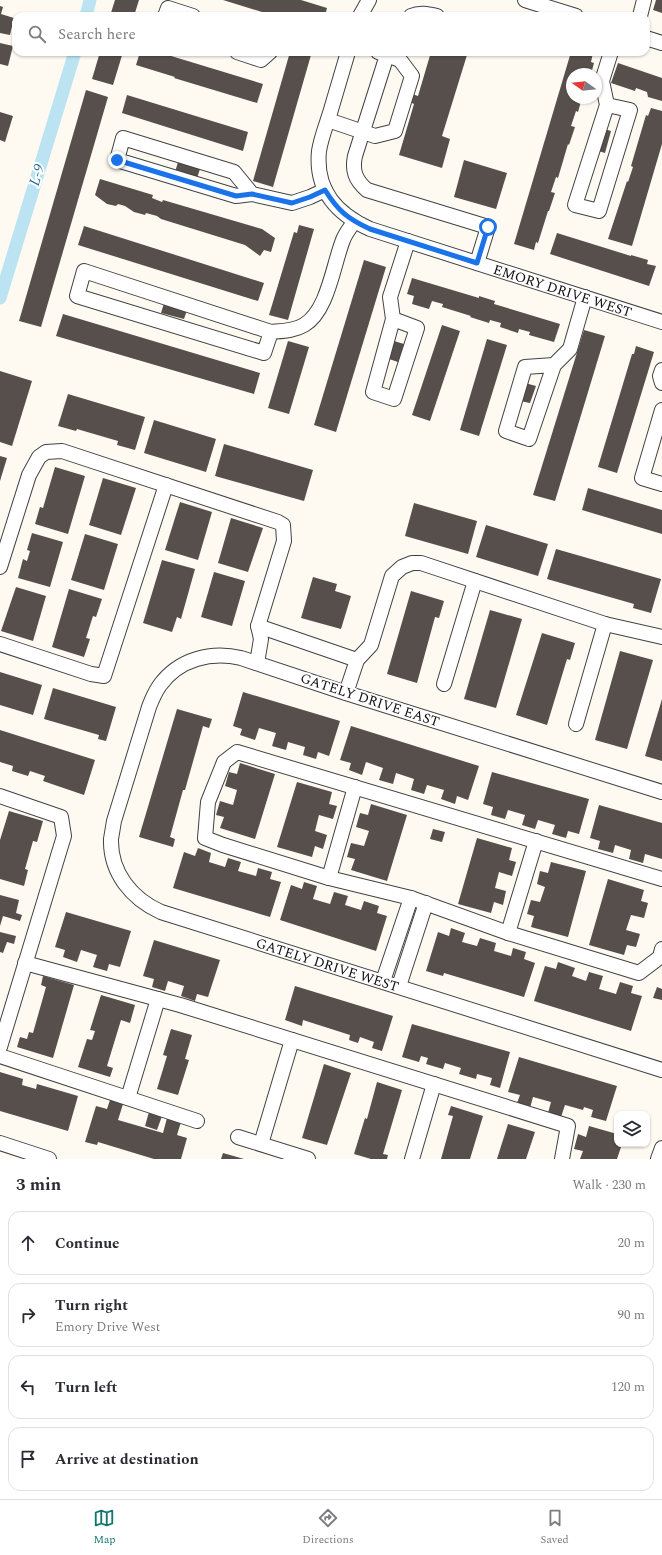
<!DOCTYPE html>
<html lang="en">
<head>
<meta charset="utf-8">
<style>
  body { margin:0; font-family:Spectral,serif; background:#f2f2f3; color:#2b2b33 }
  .controls { position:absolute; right:12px; bottom:12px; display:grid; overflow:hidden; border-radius:8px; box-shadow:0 1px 3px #0004 }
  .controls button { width:36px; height:36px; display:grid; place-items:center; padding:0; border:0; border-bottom:1px solid #e1e1e2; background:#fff; color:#2b2b33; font:20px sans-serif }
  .compass { position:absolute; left:566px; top:68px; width:36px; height:36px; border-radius:50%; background:#fff; box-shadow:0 1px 3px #0004; rotate:285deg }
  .stop { position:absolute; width:12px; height:12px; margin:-9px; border:3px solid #1a73e8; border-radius:50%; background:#fff }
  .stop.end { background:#1a73e8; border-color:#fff; box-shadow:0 1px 4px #0008 }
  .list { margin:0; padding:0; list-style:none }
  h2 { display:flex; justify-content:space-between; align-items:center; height:52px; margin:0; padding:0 16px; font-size:17px }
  h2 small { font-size:13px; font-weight:400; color:#7c7c81 }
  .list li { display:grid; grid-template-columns:26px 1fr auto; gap:12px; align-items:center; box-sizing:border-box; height:64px; margin:0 8px 8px; padding:0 8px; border:1px solid #e1e1e2; border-radius:12px }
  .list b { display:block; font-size:15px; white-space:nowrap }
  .list p { margin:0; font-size:13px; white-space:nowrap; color:#7c7c81 }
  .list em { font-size:13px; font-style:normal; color:#7c7c81 }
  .icon { flex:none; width:22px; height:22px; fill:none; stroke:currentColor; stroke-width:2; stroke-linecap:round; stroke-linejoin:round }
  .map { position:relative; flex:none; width:662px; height:1159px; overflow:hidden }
  .search { position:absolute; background:#fff; box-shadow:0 1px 3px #0004; left:12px; right:12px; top:12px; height:44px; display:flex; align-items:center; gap:10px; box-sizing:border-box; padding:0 14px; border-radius:12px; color:#7c7c81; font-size:15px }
  .sheet { height:340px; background:#fff }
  nav { display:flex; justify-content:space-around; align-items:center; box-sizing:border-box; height:56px; border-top:1px solid #e1e1e2; background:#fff; font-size:11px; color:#7c7c81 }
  nav a { display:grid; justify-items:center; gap:2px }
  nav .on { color:#0f766e }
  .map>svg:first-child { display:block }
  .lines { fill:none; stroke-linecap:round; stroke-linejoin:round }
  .canal { stroke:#bbe3f1; stroke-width:13 }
  .building { fill:#574f4c }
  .minor-casing { stroke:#424242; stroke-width:16 }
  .minor { stroke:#fff; stroke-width:14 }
  .route { stroke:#1a73e8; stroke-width:5 }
  .labels { text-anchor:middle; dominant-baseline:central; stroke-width:4; stroke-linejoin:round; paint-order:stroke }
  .street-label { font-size:14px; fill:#0f0f0f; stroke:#fff }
  .water-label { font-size:15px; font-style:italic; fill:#227098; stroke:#fff }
</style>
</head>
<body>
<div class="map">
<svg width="662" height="1159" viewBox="0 0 662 1159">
  <rect width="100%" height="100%" fill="#fefaf2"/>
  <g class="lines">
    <g class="canal">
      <path d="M86 16 90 0"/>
      <path d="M0 298 75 52"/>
    </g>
  </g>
  <g class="building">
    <path d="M115 0H139L134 16H110Z"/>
    <path d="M223 0H301L327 8 325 16H275Z"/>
    <path d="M656 0H662V13L653 10Z"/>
    <path d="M0 6 3 7 1 14 14 18 10 35 0 33Z"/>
    <path d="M0 43 13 46 8 66 0 64Z"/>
    <path d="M100 52H123L113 85 92 79Z"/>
    <path d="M140 52H158L263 84 257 103 174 78 175 77 136 65Z"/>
    <path d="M290 52H303L311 55 273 187 253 181Z"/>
    <path d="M431 52H458L467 55 442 136 450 139 442 168 399 155 414 104 410 102 412 94 418 96Z"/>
    <path d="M571 52H588L593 53 591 62 594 63 591 74H572V98H582L578 112 576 111 571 126 575 127 569 145 568 144 558 178 556 177 551 192 555 193 549 211H548L538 243 536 242 534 250 514 244Z"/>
    <path d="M618 63 662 78V101L648 97 647 92 636 88 635 91 611 83Z"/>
    <path d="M86 90 108 97 41 327 19 321Z"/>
    <path d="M127 95 248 132 243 151 122 113Z"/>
    <path d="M651 108 662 111V144L632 246 608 239 627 181 628 182 633 167 631 166 646 115 648 116Z"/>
    <path d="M0 112 13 116 5 142 0 140Z"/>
    <path d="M601 128 611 131 605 153 595 150Z"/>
    <path d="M464 160 507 173 496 209 454 197Z"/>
    <path d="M178 162 200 169 197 178 175 172Z"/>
    <path d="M100 179 153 195 152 198 162 202 163 200 262 229 275 238 271 252 264 250 260 256 245 245 161 219 157 216 146 213 145 215 134 212 125 206 118 204 116 206 107 204 95 195Z"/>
    <path d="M299 225 314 229 288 320 269 315 294 232 297 233Z"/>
    <path d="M84 226 264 283 258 301 78 245Z"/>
    <path d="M557 233 631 256V255L648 260 647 264 656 266 649 286 550 254Z"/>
    <path d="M364 260 386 267 336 432 314 425Z"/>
    <path d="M412 278 479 298V296L495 301 494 304 560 324 554 342 529 335 530 332 519 329 518 333 500 327 501 323 490 320 489 323 470 317 471 316 442 307 443 304 432 301 429 309 412 304 414 296 407 294Z"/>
    <path d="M164 303 187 310 184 319 161 313Z"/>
    <path d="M63 314 260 373 254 394 56 336Z"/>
    <path d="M442 325 460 331 430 421 412 415Z"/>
    <path d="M584 330 605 336 555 501 533 495Z"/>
    <path d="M487 339 507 345 479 436 460 430Z"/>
    <path d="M288 341 309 347 289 414 268 408Z"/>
    <path d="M394 341 404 344 398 362 389 359Z"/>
    <path d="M636 346 654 352 617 473 598 467 632 354H634Z"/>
    <path d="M0 371 32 381 12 446 0 442Z"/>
    <path d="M525 383 536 386 530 403 520 401Z"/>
    <path d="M68 394 145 417 135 450 117 445 118 441 77 429 76 431 58 426Z"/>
    <path d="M154 420 216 439 206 472 144 453Z"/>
    <path d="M224 444 313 470 304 501 215 476Z"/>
    <path d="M0 456 7 458 0 481Z"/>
    <path d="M55 467 85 476 68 534 35 524 40 507 43 508Z"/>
    <path d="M103 478 136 488 121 535 89 525Z"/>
    <path d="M588 488 662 510V534L582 510Z"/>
    <path d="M180 502 212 512 198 560 165 550Z"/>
    <path d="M414 503 477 521 468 554 405 536Z"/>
    <path d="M231 518 263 528 248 572 218 563Z"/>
    <path d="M486 525 548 544 538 576 476 557Z"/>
    <path d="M32 533 63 542 50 587 18 578 23 559 27 561 30 551 27 550Z"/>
    <path d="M85 534 118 544 104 590 71 580Z"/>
    <path d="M556 549 661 579 651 613 633 608 634 604 547 579Z"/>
    <path d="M162 560 195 569 181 619 177 617 172 632 143 623Z"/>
    <path d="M214 572 245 581 232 626 201 617Z"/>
    <path d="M313 577 337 584 335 591 351 596 341 629 301 618Z"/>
    <path d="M16 587 46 596 33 641 1 631Z"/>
    <path d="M69 589 102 599 96 617 93 616 86 638 90 639 84 657 52 647Z"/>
    <path d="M411 591 444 601 439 618 435 617 417 683 387 674Z"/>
    <path d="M490 610 522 619 496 708 464 699Z"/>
    <path d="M542 633 575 643 570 660 567 659 547 725 516 715Z"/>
    <path d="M620 651 653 660 627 749 595 740Z"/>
    <path d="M0 672 42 685 33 715 0 705Z"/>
    <path d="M53 688 116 707 106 741 98 739 99 735 44 719Z"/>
    <path d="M243 692 340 721 329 756 318 752 316 759 303 755 305 747 288 742 286 750 272 746 276 733 259 728 255 740 240 735 242 729 233 726Z"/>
    <path d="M662 699V761L645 756Z"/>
    <path d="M177 709 212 719 209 728 203 726 185 790H183L170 837 175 839 173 847 139 837Z"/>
    <path d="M351 726 479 766 468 800 457 796 455 804 441 799 444 790 427 785 424 794 411 790 414 779 396 773 393 784 379 780 383 768 366 762 362 775 349 770 351 763 340 760Z"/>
    <path d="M0 730 95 760 84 795 43 781 45 776 30 771 28 776 12 771 13 766 0 762Z"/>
    <path d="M240 763 275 774 255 839 220 828 224 817 216 815 220 801 233 805 237 790 225 786 229 772 237 774Z"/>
    <path d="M492 772 589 799 579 834 568 831 566 838 552 834 555 825 538 820 535 829 522 825 525 815 508 810 505 819 491 815 493 807 483 804Z"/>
    <path d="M297 782 332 792 329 804 337 806 333 819 319 815 315 831 327 835 323 849 315 846 312 857 277 847Z"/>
    <path d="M371 804 407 815 387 881 351 870 355 859 347 857 351 843 364 846 369 831 356 827 360 813 368 815Z"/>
    <path d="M599 805 662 823V859L645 854 643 863 629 859 631 850 615 845 613 853 598 849 600 841 590 838Z"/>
    <path d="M9 811 43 821 37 842 33 841 25 869 28 870 24 886 0 879V840Z"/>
    <path d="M433 829 445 832 442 842 430 839Z"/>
    <path d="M477 838 512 848 509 860 516 862 512 876 499 872 495 888 506 891 503 905 494 902 491 913 458 904Z"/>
    <path d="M198 848 211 853 209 862 225 867 228 858 241 862 238 871 256 876 258 868 272 872 270 879 281 882 270 917 173 888 184 852 195 856Z"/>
    <path d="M551 862 586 871 568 937 531 927 534 916 527 914 531 900 540 902 545 887 537 884 540 871 548 873Z"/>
    <path d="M608 879 644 890 641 901 648 903 644 918 631 915 626 930 640 934 636 947 627 945 624 955 589 945Z"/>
    <path d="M304 882 317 886 313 899 330 904 334 892 348 896 345 905 361 910 364 901 379 906 377 913 387 916 376 951 280 920 291 885 302 889Z"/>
    <path d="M0 895 19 900 16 913 22 915 20 921 3 916 0 926Z"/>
    <path d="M66 912 131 931 120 967 109 964 107 971 93 967 97 955 81 950 77 962 63 957 65 950 55 947Z"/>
    <path d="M451 928 465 933 462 942 477 946 480 938 496 943 494 951 511 956 513 948 526 952 524 959 535 963 524 997 444 973 443 976 426 971 438 932 449 936Z"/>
    <path d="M0 932 16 936 14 944 7 942 3 953 0 952Z"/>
    <path d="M154 940 220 960 208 997 197 994 195 1001 181 996 184 986 168 981 165 991 152 987 154 979 143 976Z"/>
    <path d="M558 962 575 968 572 976 586 981 589 972 603 976 599 989 616 994 620 982 633 986 631 993 642 996 631 1031 534 1001 545 966 556 969Z"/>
    <path d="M43 976 74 985 53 1058 17 1047 20 1037 27 1039 29 1032 33 1033 46 987 41 985Z"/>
    <path d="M295 986 393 1016 382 1051 372 1048 374 1042 360 1037 358 1043 349 1040 350 1035 303 1020 302 1026 285 1020Z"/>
    <path d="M657 987 662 989V1000L653 998Z"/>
    <path d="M101 995 135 1005 130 1023 121 1020 107 1066 113 1068 110 1077 78 1067 87 1039 92 1040 95 1031 90 1030Z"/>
    <path d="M412 1024 510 1052 500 1088 490 1085 492 1078 477 1074 476 1079 459 1074 461 1068 445 1063 443 1069 426 1064 428 1058 421 1056 419 1062 402 1057Z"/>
    <path d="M171 1029 192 1035 185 1059 189 1060 178 1095 157 1089 167 1056 163 1055Z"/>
    <path d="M519 1057 617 1086 606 1121 591 1117 593 1110 584 1107 583 1110 565 1105 561 1117 548 1113 551 1102 533 1097 530 1108 517 1103 520 1095 508 1092Z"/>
    <path d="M324 1064 351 1073 327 1145 302 1138Z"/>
    <path d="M0 1072 23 1079 22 1085 36 1089 37 1084 78 1096 68 1131 0 1111Z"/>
    <path d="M377 1082 402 1090 383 1154 388 1155 387 1159H371L354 1154 365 1118 367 1119Z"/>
    <path d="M110 1100 123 1104 118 1120 163 1133 167 1118 181 1122 177 1135 187 1138 181 1159H154L98 1142 97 1145 85 1142 96 1106 107 1109Z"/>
    <path d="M451 1106 483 1116 470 1159H441L453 1116 448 1115Z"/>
    <path d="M149 1112 162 1116 157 1130 145 1126Z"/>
    <path d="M508 1124 535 1132 526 1159H497Z"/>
    <path d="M589 1126 617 1134V1144H622L617 1159H580L583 1151 574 1149 578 1134 586 1137Z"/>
    <path d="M223 1153 244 1159H221Z"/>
  </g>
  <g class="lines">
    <g class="minor-casing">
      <g id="minor">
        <path d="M525 0 576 16"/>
        <path d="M165 16 168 8 193 16"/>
        <path d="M360 16 369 0"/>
        <path d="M411 16C420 12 428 14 437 16"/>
        <path d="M640 16 644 0"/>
        <path d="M646 38 662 43"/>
        <path d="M237 52 261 60 270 52"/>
        <path id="s1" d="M348 52C342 72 336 93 330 113 326 126 321 138 319 151 315 191 337 214 370 229L662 322"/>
        <path d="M388 52 355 156C352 170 355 180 367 190L488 227 477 263"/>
        <path d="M607 105 630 110 599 211 575 205 607 105 602 81 611 52"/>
        <path d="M328 120 375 136 395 131 412 76 400 60 378 52"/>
        <path d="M252 194 236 196 117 160 123 138 234 172 252 194 292 203 310 197 325 190"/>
        <path d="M393 319 417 328 394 399 373 392 393 319 390 297 408 241"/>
        <path d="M271 332 264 353 77 296 84 271 271 332C282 331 294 331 304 325 328 311 333 265 343 240 345 234 350 228 354 222"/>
        <path d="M554 365 529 439 506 431 525 367 554 365 570 349 585 297"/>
        <path d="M662 370 660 376 662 383"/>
        <path d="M662 410 642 478 662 484"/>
        <path d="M0 567 29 475 39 457 46 452 62 451 278 522 283 525 284 541 258 626 261 639 257 663"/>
        <path d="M258 626 357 660"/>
        <path d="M0 644 91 674 104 676 166 485"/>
        <path d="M444 684 475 581"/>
        <path d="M346 693 357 660 371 645 392 576 402 567 412 563H421L605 624 662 637"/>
        <path d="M576 724 605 624"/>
        <path id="s2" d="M662 792 346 693 241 658C211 651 179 659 160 685 155 692 152 699 149 707L114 821C113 827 112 833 111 839 110 873 132 899 161 912L662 1070"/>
        <path d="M0 796 61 817 64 836 0 1047"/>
        <path d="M329 878 355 787"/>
        <path d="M662 879 237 752 224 762 208 802 205 838 223 845 329 878 411 898 508 933 639 973 660 957 662 949"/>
        <path d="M508 933 536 841"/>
        <path d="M25 963 180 1005 568 1126 562 1159"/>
        <path d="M383 981 411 898"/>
        <path d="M399 986 426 903"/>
        <path d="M0 1056 197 1121"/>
        <path d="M128 1098 158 999"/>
        <path d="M238 1137 308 1159"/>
        <path d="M0 1143 49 1159"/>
        <path d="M261 1144 292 1040"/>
        <path d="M412 1159 434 1084"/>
        <path d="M658 1159 662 1148"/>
      </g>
    </g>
    <use href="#minor" class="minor"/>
  </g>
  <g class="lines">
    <path class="route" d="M117 160 236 196 252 194 292 203 310 197 325 190C338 211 348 219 370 229L477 263 488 227"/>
  </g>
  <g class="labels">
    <g class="street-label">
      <text stroke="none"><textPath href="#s1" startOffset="406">EMORY DRIVE WEST</textPath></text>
      <text transform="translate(370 700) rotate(18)">GATELY DRIVE EAST</text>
      <text stroke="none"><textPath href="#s2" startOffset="963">GATELY DRIVE WEST</textPath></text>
    </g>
    <g class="water-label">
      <text transform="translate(37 175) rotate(-73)">L-9</text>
    </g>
  </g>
</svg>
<div class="controls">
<button><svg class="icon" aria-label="layers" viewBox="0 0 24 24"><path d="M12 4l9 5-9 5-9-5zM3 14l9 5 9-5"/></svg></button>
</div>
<svg class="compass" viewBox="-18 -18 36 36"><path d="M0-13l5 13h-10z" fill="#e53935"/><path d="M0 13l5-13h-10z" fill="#7c7c81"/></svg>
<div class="stop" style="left:488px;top:227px"></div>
<div class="stop end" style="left:117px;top:160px"></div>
<div class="search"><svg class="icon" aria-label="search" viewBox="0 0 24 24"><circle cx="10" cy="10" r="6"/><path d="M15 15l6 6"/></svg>Search here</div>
</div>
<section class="sheet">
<h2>3 min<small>Walk · 230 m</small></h2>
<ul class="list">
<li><svg class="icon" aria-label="ahead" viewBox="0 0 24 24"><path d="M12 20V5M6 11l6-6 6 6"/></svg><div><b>Continue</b></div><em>20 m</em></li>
<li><svg class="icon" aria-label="right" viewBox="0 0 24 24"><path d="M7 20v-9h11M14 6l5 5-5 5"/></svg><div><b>Turn right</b><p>Emory Drive West</p></div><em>90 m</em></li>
<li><svg class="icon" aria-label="left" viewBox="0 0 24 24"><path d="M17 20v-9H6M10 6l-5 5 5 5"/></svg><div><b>Turn left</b></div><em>120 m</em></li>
<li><svg class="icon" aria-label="arrive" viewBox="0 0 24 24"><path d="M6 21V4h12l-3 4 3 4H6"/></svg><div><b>Arrive at destination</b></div></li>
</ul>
</section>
<nav>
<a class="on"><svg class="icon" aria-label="map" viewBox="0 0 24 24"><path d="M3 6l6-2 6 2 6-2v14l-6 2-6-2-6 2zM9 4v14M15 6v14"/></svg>Map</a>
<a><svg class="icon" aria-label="directions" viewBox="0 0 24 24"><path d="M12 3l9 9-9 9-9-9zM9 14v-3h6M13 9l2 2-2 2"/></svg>Directions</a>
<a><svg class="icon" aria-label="saved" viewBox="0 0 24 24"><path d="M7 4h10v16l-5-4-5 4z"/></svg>Saved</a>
</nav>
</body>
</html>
